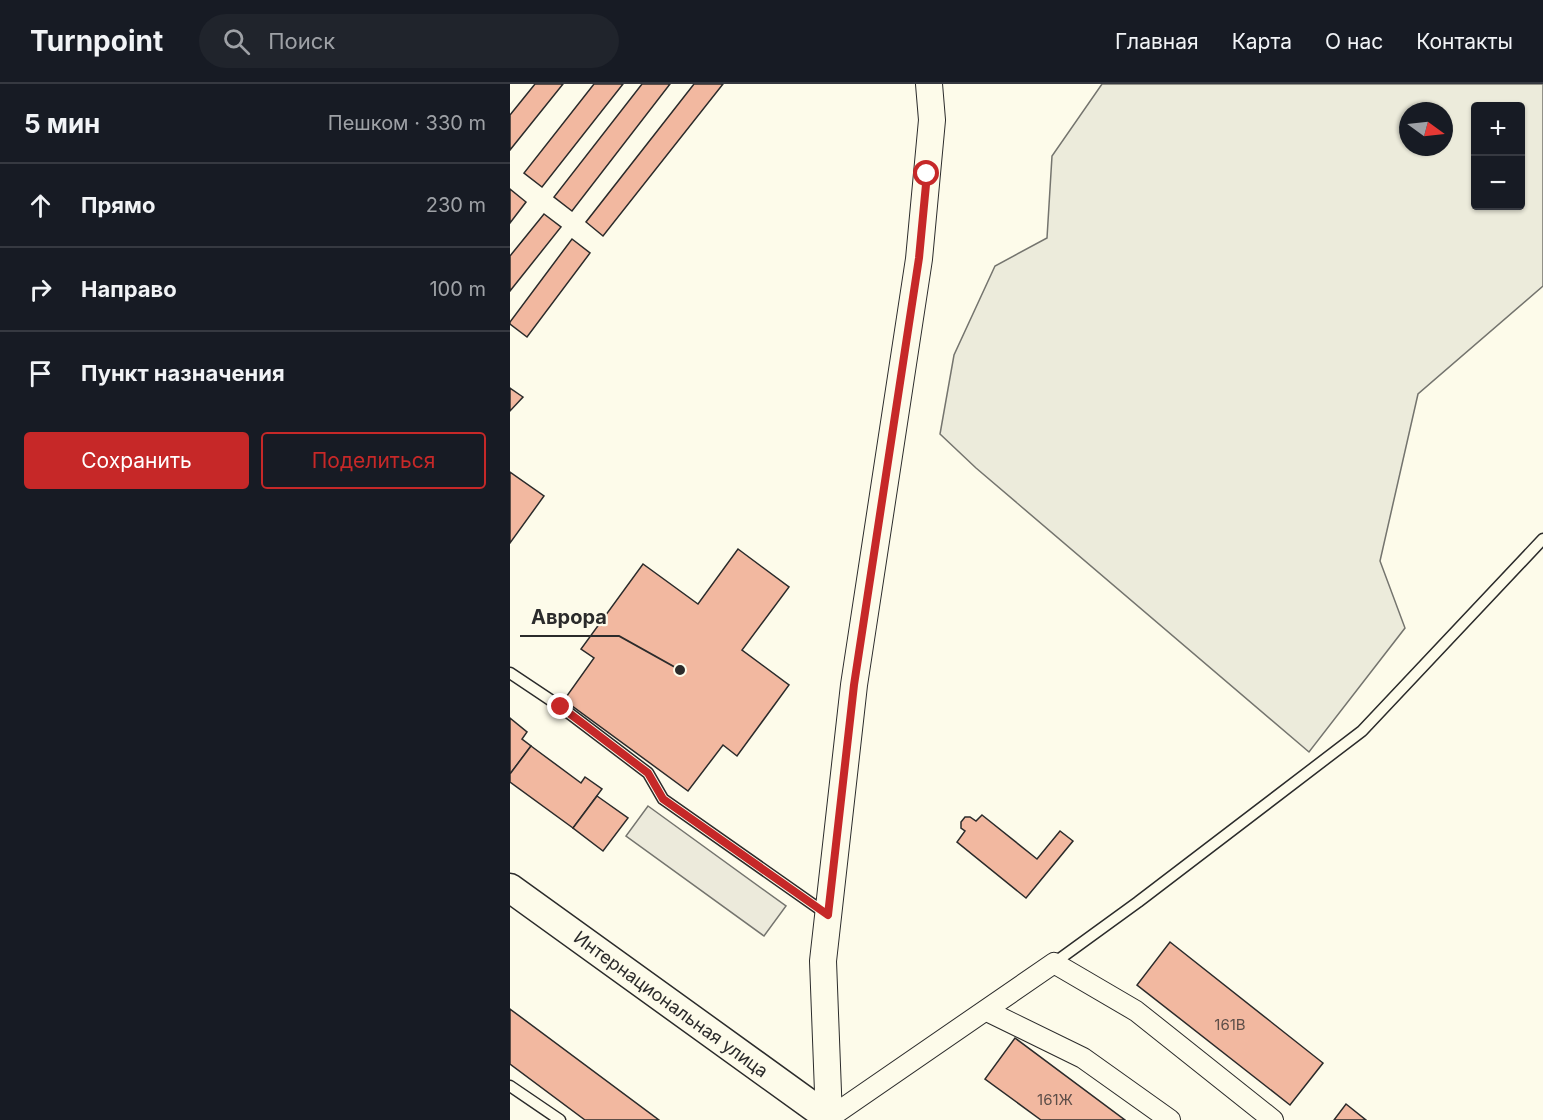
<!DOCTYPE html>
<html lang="ru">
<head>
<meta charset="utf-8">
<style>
  body { margin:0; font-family:Inter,sans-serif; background:#20242c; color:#f1f3f6 }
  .controls { position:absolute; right:18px; top:18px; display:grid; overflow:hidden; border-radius:6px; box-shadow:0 2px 4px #0004 }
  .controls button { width:54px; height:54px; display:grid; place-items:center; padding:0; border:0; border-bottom:2px solid #363941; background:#171b24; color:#f1f3f6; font:30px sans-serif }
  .compass { position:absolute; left:889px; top:18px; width:54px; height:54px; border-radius:50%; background:#171b24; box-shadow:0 2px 4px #0004; rotate:105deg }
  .stop { position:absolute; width:18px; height:18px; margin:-14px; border:4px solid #c62828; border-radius:50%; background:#fff }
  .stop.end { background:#c62828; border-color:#fff; box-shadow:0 2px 6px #0008 }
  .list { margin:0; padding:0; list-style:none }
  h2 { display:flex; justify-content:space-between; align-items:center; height:78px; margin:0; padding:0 24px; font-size:26px }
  h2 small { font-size:20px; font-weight:400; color:#9ea1a6 }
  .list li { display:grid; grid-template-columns:39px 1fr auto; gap:18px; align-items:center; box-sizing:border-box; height:84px; padding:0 24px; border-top:2px solid #363941 }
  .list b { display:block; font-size:22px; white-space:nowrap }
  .list em { font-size:20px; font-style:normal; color:#9ea1a6 }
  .actions { display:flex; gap:12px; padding:18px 24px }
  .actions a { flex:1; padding:14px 0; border:2px solid #c62828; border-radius:6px; text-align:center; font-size:21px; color:#c62828 }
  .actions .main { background:#c62828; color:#fff }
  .icon { flex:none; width:33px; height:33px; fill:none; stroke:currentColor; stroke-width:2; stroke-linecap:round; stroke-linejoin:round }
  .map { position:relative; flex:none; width:1033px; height:1036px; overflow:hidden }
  header { display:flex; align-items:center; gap:36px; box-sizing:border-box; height:84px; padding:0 30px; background:#171b24; border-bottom:2px solid #363941 }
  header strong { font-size:28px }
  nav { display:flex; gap:33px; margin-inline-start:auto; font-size:21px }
  .search { width:420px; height:54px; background:#20242c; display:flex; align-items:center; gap:15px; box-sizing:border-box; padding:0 21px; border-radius:33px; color:#9ea1a6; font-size:22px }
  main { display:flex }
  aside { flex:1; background:#171b24 }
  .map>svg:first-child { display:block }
  .green { fill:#ecebdb; stroke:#74746e; stroke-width:1.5; fill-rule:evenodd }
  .parking { fill:#eceadb; stroke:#74746e; stroke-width:1.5 }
  .building { fill:#f2b8a0; stroke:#2b2b2b; stroke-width:1.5 }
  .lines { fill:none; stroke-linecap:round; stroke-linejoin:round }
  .service-casing { stroke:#2b2b2b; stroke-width:13 }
  .minor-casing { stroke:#2b2b2b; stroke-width:22 }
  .tertiary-casing { stroke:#2b2b2b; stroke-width:28 }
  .secondary-casing { stroke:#2b2b2b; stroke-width:31 }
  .service { stroke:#fdfbea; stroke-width:10 }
  .minor { stroke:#fdfbea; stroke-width:20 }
  .tertiary { stroke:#fdfbea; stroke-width:26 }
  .secondary { stroke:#fdfbea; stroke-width:28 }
  .route { stroke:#c62828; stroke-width:8 }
  .labels { text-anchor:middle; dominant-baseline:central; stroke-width:4.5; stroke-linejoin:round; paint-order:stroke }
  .number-label { font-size:15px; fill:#5d4e48 }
  .street-label { font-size:18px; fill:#2b2b2b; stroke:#fdfbea }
  .leader { fill:none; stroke:#2b2b2b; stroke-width:2 }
  .callout-dot { fill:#2b2b2b; stroke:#fdfbea; stroke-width:2 }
  .callout-label { font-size:20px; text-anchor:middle; font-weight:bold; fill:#2b2b2b; stroke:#fdfbea; stroke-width:4.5; stroke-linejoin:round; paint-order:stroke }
</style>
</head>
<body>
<header>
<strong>Turnpoint</strong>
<div class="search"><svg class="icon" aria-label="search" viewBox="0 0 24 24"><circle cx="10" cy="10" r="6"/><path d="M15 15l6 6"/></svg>Поиск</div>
<nav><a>Главная</a><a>Карта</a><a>О нас</a><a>Контакты</a></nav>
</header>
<main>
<aside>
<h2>5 мин<small>Пешком · 330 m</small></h2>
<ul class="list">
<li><svg class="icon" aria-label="ahead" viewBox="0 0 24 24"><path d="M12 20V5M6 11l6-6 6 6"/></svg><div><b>Прямо</b></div><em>230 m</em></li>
<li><svg class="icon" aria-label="right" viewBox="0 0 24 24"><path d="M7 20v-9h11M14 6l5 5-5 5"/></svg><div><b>Направо</b></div><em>100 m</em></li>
<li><svg class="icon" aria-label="arrive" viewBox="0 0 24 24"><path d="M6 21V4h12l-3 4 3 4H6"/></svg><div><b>Пункт назначения</b></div></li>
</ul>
<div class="actions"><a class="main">Сохранить</a><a>Поделиться</a></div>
</aside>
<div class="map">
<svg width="1033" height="1036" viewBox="0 0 1033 1036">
  <rect width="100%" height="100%" fill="#fdfbea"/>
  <path class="green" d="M592 0H1033V202L908 310 870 477 895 544 799 668 466 384 430 350 444 271 485 182 537 154 542 72ZM966 22H1011V122H966ZM898 27H934V63H898Z"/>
  <path class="parking" d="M138 722 276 822 254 852 116 752Z"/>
  <g class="building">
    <path d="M25 0H53L0 66V31Z"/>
    <path d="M84 0H113L32 103 14 89Z"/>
    <path d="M132 0H160L62 127 44 113Z"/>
    <path d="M184 0H213L93 152 76 138Z"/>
    <path d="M0 105 16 118 0 139Z"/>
    <path d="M34 130 51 143 0 207V172Z"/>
    <path d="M62 155 80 169 17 253 0 240V238Z"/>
    <path d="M0 304 13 313 0 327Z"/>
    <path d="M0 388 34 412 0 459Z"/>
    <path d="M228 465 279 503 232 566 279 601 227 672 213 661 178 707 54 616 84 574 71 565 133 480 188 520Z"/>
    <path d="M0 634 17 648 12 655 21 662 0 690Z"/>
    <path d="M21 662 71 699 75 693 92 705 63 744 0 698V690Z"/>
    <path d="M87 712 118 734 93 767 63 744Z"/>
    <path d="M472 731 527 775 550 747 563 757 516 814 447 758 455 747 451 744V738L455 733H460L466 737Z"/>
    <path d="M660 858 813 979 780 1021 627 901Z"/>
    <path d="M0 925 149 1036H75L0 980Z"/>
    <path d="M505 954 615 1036H531L475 995Z"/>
    <path d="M836 1020 856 1036H824Z"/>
  </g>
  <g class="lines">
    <g class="service-casing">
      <g id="service">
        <path d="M0 589 51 623 138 689 153 715 318 831"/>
        <path d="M544 879 628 818 852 647 1033 455"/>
        <path d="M0 1002 50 1036"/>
      </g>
    </g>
    <g class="minor-casing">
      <g id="minor">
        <path d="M477 927 573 974 660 1036"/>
        <path d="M322 1036 319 1034 544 879 626 927 763 1036"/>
      </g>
    </g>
    <g class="tertiary-casing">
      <path id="tertiary" d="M319 1034 313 877 344 601 409 175 422 36 419 0"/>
    </g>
    <g class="secondary-casing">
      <path id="secondary" d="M0 804 319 1034 318 1036"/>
    </g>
    <use href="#service" class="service"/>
    <use href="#minor" class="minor"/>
    <use href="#tertiary" class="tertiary"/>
    <use href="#secondary" class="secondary"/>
  </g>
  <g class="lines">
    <path class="route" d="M51 623 138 689 153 715 318 831 344 601 409 174 417 90"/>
  </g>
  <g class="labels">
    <g class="number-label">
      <text x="720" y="940">161В</text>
      <text x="545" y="1015">161Ж</text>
    </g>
    <g class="street-label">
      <text transform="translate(161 920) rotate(36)">Интернациональная улица</text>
    </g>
  </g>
  <path class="leader" d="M170 586L109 552H10"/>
  <circle class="callout-dot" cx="170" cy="586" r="6"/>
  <g class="callout-label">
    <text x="59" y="540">Аврора</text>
  </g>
</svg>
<div class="controls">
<button>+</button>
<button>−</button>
</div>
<svg class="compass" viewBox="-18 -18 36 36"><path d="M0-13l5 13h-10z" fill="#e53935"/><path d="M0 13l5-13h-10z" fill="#9ea1a6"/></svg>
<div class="stop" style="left:417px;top:90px"></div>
<div class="stop end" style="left:51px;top:623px"></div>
</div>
</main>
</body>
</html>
